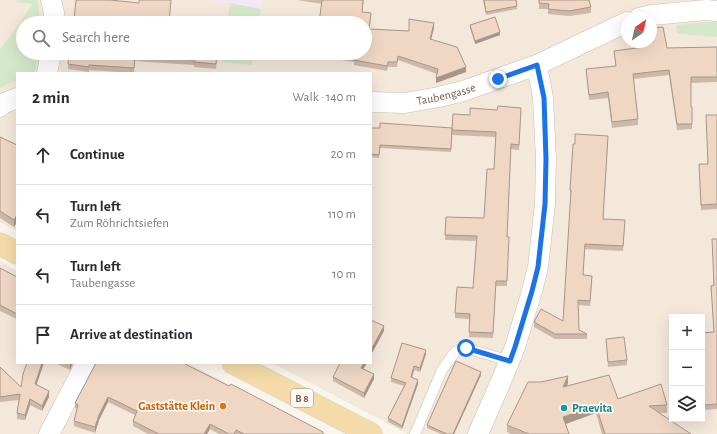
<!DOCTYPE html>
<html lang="en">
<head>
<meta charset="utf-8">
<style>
  body { margin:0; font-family:"Alegreya Sans",sans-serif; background:#f2f2f3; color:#2b2b33 }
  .controls { position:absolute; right:12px; bottom:12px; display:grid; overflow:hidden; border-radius:0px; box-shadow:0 4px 16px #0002 }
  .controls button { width:36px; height:36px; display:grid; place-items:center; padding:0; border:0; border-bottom:1px solid #e1e1e2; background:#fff; color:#2b2b33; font:20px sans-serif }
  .compass { position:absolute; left:621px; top:12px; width:36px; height:36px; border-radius:50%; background:#fff; box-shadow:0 4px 16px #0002; rotate:34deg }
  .stop { position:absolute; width:12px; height:12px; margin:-9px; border:3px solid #1a73e8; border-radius:50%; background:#fff }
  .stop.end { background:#1a73e8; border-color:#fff; box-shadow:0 1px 4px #0008 }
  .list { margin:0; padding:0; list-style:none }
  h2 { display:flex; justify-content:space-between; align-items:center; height:52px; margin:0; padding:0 16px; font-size:17px }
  h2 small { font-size:13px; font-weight:400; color:#7c7c81 }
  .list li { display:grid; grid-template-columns:26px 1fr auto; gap:12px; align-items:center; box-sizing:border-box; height:60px; padding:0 16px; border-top:1px solid #e1e1e2 }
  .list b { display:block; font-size:15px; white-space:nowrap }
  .list p { margin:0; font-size:13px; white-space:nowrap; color:#7c7c81 }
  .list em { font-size:13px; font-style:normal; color:#7c7c81 }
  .icon { flex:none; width:22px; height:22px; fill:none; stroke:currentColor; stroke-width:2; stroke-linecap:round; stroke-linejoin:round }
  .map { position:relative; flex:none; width:717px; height:434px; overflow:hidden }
  .search { position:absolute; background:#fff; box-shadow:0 4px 16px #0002; left:16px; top:16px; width:356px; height:44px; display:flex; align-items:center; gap:10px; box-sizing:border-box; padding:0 14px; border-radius:22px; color:#7c7c81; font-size:15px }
  .panel { position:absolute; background:#fff; box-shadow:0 4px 16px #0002; left:16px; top:72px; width:356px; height:292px; border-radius:0px }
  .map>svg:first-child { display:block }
  .residential { fill:#f3e8da; fill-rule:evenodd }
  .education { fill:#f3e7f8 }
  .green { fill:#d5e9ca }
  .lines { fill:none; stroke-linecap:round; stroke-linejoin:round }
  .service-casing { stroke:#cdbeb1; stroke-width:11 }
  .minor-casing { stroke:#cdbeb1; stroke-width:21 }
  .primary-casing { stroke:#d8d2ce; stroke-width:23 }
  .service { stroke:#fff; stroke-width:10 }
  .minor { stroke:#fff; stroke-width:20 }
  .primary { stroke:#f5dba9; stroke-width:22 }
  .wall { fill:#ceb9a9 }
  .shaded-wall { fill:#a79689 }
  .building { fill:#efd7c4; stroke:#a79689 }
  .route { stroke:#1a73e8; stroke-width:5 }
  .food-dot { fill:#e8710a; stroke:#fef9f2; stroke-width:1.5 }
  .culture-dot { fill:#0f9aa8; stroke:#fef9f2; stroke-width:1.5 }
  .labels { text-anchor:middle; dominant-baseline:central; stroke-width:3.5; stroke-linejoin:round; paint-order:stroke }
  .shield { fill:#fef9f2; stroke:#9e8c80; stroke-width:1 }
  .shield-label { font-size:11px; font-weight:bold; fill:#755e4f }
  .street-label { font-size:12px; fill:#755e4f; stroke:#fef9f2 }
  .food-label { font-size:12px; font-weight:bold; fill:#c56008; stroke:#fef9f2; text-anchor:end }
  .culture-label { font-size:12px; font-weight:bold; fill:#0d838f; stroke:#fef9f2; text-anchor:start }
</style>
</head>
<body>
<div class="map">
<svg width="717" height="434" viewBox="0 0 717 434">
  <rect width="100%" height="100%" fill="#fbf6eb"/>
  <g class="residential">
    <path d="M0 0H717V434H408L272 363H371V73H17V231L0 222ZM627 18H651V42H627ZM23 23H365V53H23ZM672 317H702V419H672Z"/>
    <path d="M0 261 17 271V363H188L326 434H0Z"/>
  </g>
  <path class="education" d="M208 0H262L261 9Z"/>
  <g class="green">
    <path d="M17 0H37L38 3 40 23H23V53H38L36 69 34 73H17V81L10 83 0 88V50L33 4 16 2Z"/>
    <path d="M230 3 261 9 258 23H227Z"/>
    <path d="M706 22H717V37L680 34 677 33 676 27 677 25Z"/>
    <path d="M223 53H253L252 65 222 62Z"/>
  </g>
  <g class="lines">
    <g class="service-casing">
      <path id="service" d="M415 434 442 370 455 352 466 348 510 361"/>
    </g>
    <g class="minor-casing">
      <g id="minor">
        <path d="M51 0 54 13 53 23"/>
        <path d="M639 18 652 15 706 10 717 11"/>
        <path d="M47 73 51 53"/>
        <path id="s1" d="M371 102 405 103 439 97 463 91 537 65 627 22"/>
        <path d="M0 107 2 104 17 98"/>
        <path d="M49 434 86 363"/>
        <path d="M478 434 502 379 515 347 532 291 538 267 545 204 546 159 543 98 537 65"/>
      </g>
    </g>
    <g class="primary-casing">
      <g id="primary">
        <path d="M0 244 17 253"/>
        <path d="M233 363 371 434"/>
      </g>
    </g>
    <use href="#service" class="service"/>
    <use href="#minor" class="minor"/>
    <use href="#primary" class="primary"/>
  </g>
  <g class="wall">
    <path d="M297 0H364L362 12 371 18 369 29 409 31 434 28 431 39 466 72 436 83 437 74 398 60 397 67H388L387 71 354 65V62L301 54 300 57 278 53H365L322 4Z"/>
    <path d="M483 0H516L517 9 486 15Z"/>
    <path d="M539 0 591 7V13L569 16 548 14V9H539Z"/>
    <path d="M470 25 500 35 475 44 470 28Z"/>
    <path d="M642 42H651L667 48 717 47V82L691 83V107H692V129L677 130 669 75 633 79 638 119V125L612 128 608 98 589 100 586 69 616 66 614 51 643 47Z"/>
    <path d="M69 53H217L216 69 194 67V65L135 61 134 73 89 70V72L68 69Z"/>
    <path d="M521 113 519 150 511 149 507 237V286H496L493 338 469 337 470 319 455 318V313L473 288 476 241 445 240 446 217 484 218 494 169 496 137 452 135V134L451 152 380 148 379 158 371 157V128H452L470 115Z"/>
    <path d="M717 115V209L701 210 699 164H707Z"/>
    <path d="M0 137 17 145V222L14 227 0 218Z"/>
    <path d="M608 141 603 219 625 225 623 251 585 249 583 275 592 281 590 306 578 305 579 330 587 334V339H555L534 327V322L563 321 571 195H570V190Z"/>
    <path d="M717 239V409L704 410 702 388V333L714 332 711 286 713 285Z"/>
    <path d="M0 268 17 277V319L0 311Z"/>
    <path d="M606 339 627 360V365L608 367Z"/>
    <path d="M426 354 420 372 414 370 412 377 418 384 402 429 388 422V418L404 386 391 382V378Z"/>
    <path d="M55 363H73L70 370Z"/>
    <path d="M96 363 323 434H219L210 429 207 434H148L133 426V421L135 415 108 402 99 420 95 433 74 426V421L77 409 75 408V403Z"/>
    <path d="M0 367 21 387 37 384 49 397 42 411 30 405 25 420 17 419V413L19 400 0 402Z"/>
    <path d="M363 369 374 379 364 398 333 381V377Z"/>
    <path d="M481 375 454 434H441L427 428V425Z"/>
    <path d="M568 383 567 386 618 399 667 405V413H659L691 434H602L596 413 565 424 569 434H511L507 432V425Z"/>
  </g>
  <g class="shaded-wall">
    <path d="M434 23V28L430 44V39Z"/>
    <path d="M500 32V35L475 44V41Z"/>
    <path d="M466 67V72L436 83V78Z"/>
    <path d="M17 215V222L14 227V220Z"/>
    <path d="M384 326V331L371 355V350Z"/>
    <path d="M426 350V354L420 372V368Z"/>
    <path d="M42 363H44L35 389V384Z"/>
    <path d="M70 363H73L70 370Z"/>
    <path d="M364 363H367L361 373V368Z"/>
    <path d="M414 366V370L411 381V377Z"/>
    <path d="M481 372V375L454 434H453Z"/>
    <path d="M374 374V379L364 398V393Z"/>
    <path d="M568 376V383L563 394V387Z"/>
    <path d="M418 380V384L402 429V426Z"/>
    <path d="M49 391V397L42 411V406Z"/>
    <path d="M108 397V402L99 420 95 433V427L99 415Z"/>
    <path d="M30 399V405L25 420V415Z"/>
    <path d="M596 406V413L563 425V417Z"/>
    <path d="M210 424V429L207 434H204Z"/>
  </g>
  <g class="building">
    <path d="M76 0H110L139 3V0H171L169 23H73V20H74Z"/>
    <path d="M322 0H363L362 12 371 13 369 29 409 31V19L434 23 430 39 457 47 466 67 436 78 438 69 398 56 397 62H388L387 66 354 60V57L329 53H365V23H319Z"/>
    <path d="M484 0H516L517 6 486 12Z"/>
    <path d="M539 0H589L591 7 569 11 548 9 549 4 539 3Z"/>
    <path d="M495 17 500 32 475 41 470 25Z"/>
    <path d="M663 27 667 48 717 47V77H691V107H692V124H677L669 70 633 74 638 119 612 122 608 92 589 95 586 69 616 66 614 51 643 47V42H651V28Z"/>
    <path d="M69 53H217L216 64 194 62V60L135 56 134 68 89 65V67L68 64Z"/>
    <path d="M498 106 521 108 519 145 511 144 507 237H509L507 281H496L493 333 469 332 470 314 455 313 457 287 473 288 477 236 445 235 446 217 484 218 487 169H494L496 132 452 130 453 114 470 115V108L497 110Z"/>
    <path d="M706 115H717V204L701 205 699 164H708Z"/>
    <path d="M380 123 452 128 451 149 380 145 379 155 371 154V128H380Z"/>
    <path d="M575 134 608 136 603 219 625 220 623 246 585 244 583 275 592 276 590 301 578 300 579 330 587 334H555L534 322 541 309 563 321 571 190H570L573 144H575Z"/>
    <path d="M0 137 17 145V215L14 220 0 211Z"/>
    <path d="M712 239H717V404L704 405 702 383V333L714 332 711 286 714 285Z"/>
    <path d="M0 268 17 277V314L0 305Z"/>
    <path d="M371 320 384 326 371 350Z"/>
    <path d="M624 337 627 360 608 362 606 339Z"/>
    <path d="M402 343 426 350 420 368 414 366 411 377 418 380 402 426 388 418 406 383 391 378Z"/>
    <path d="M456 361 481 372 453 434H447L427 425Z"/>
    <path d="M27 363H42L35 384 49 391 42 406 30 399 25 415 17 413 20 394 0 397V367L21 387 23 374Z"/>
    <path d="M96 363H183L229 386 231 384 323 432V434H244L236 430 234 434H229L210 424 204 434H159L133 421 137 411 108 397 99 415 95 427 74 421 78 405 75 403Z"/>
    <path d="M340 363H364L361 368 374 374 364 393 333 377Z"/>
    <path d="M609 375 618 399 661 384 667 405 649 406 691 434H605L596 406 563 417 569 434H529L507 425 528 382H541L568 376 563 387Z"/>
  </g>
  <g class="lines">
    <path class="route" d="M466 348 510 361 515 347 532 291 538 267 545 204 546 159 544 98 537 65 498 79"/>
  </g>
  <circle class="food-dot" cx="223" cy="406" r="4"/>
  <circle class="culture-dot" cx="564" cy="408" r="4"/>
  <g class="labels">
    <rect class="shield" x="291" y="389" width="22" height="18" rx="3"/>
    <g class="shield-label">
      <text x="302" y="398">B 8</text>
    </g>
    <g class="street-label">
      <text stroke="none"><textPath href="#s1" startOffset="76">Taubengasse</textPath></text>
    </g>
    <g class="food-label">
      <text x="215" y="406">Gaststätte Klein</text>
    </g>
    <g class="culture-label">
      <text x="572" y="408">Praevita</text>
    </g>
  </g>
</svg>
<div class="controls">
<button>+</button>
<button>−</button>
<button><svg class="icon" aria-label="layers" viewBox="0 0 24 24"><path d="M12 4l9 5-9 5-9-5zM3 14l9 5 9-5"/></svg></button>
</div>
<svg class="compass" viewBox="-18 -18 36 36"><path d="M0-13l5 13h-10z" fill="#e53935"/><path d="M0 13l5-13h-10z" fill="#7c7c81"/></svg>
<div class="stop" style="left:466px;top:348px"></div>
<div class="stop end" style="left:498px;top:79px"></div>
<div class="search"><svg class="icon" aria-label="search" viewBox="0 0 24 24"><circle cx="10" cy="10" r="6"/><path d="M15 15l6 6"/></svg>Search here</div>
<section class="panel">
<h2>2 min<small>Walk · 140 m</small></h2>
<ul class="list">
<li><svg class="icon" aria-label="ahead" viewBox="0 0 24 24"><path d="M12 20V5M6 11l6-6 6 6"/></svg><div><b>Continue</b></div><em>20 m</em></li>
<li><svg class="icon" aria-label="left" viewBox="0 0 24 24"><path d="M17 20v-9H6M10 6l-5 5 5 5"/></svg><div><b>Turn left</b><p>Zum Röhrichtsiefen</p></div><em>110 m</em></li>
<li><svg class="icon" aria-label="left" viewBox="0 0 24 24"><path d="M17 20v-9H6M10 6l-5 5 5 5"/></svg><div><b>Turn left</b><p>Taubengasse</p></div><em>10 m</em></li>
<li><svg class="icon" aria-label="arrive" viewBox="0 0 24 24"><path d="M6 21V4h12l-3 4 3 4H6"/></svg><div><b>Arrive at destination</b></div></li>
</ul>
</section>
</div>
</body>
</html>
